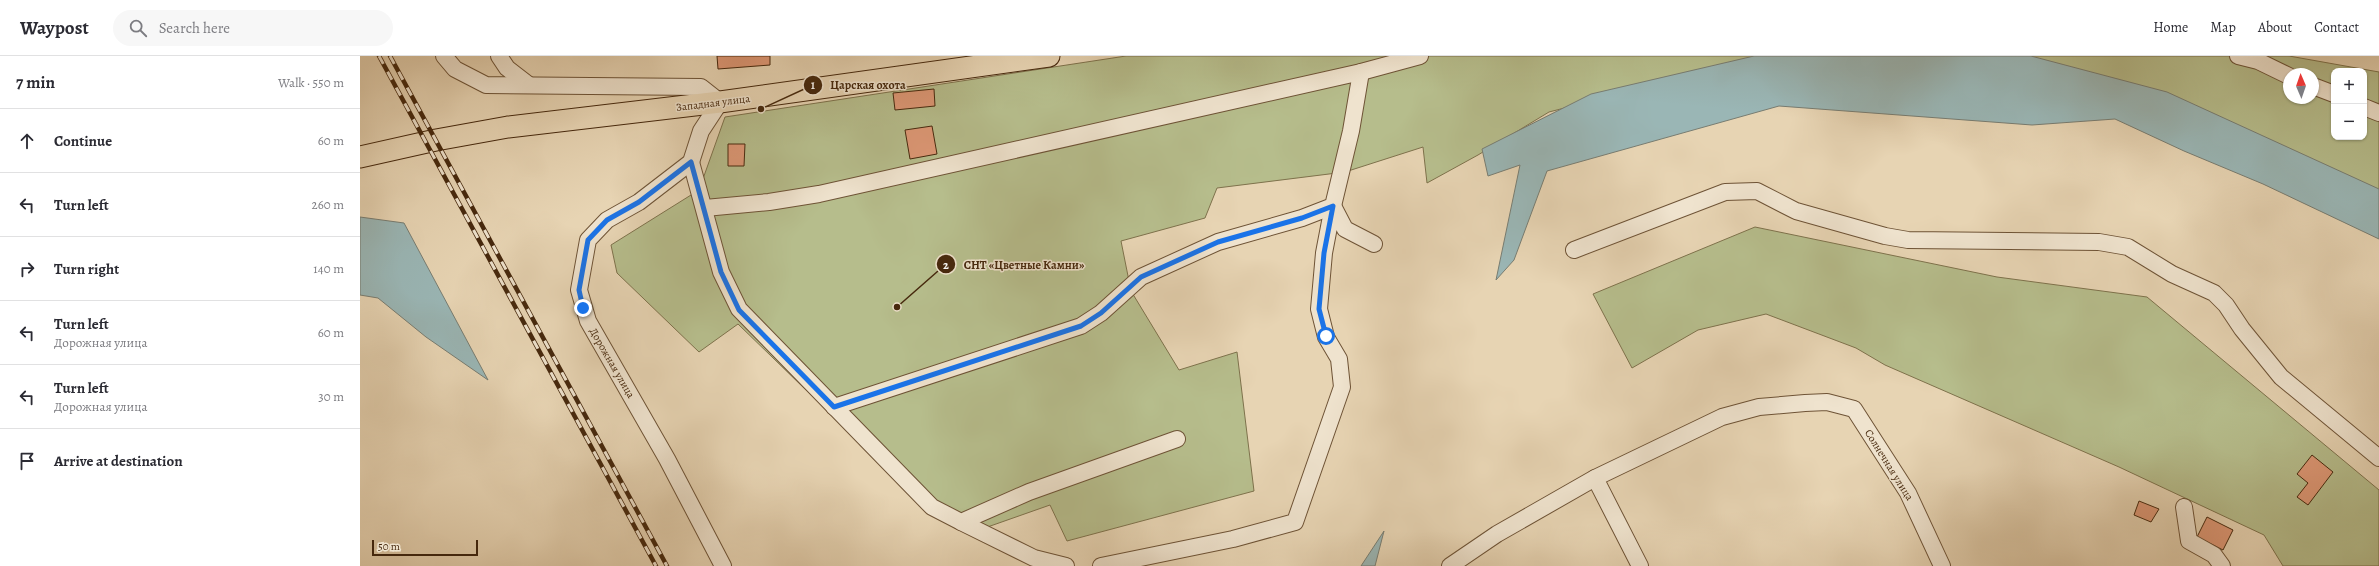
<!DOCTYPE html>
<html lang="en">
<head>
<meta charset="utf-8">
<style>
  body { margin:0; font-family:Alegreya,serif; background:#f7f7f7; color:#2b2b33 }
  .controls { position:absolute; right:12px; top:12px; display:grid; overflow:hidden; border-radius:8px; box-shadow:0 1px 3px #0004 }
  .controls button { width:36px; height:36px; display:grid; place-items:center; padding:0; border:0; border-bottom:1px solid #e1e1e2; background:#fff; color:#2b2b33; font:20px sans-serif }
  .compass { position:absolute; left:1923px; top:12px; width:36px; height:36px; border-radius:50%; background:#fff; box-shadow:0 1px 3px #0004; rotate:358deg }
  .scale { position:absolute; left:12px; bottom:10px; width:106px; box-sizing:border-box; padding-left:4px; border:2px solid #46280d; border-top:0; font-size:11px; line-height:14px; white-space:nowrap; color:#46280d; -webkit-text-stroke:3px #efe3ce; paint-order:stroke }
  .stop { position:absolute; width:12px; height:12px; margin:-9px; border:3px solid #1a73e8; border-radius:50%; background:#fff }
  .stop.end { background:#1a73e8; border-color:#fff; box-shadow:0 1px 4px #0008 }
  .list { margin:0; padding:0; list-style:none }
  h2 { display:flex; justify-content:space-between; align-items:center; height:52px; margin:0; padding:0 16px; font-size:17px }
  h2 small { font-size:13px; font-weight:400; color:#7c7c81 }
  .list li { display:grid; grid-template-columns:26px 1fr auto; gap:12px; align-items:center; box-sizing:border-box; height:64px; padding:0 16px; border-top:1px solid #e1e1e2 }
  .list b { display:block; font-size:15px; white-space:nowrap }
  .list p { margin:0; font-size:13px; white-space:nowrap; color:#7c7c81 }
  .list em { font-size:13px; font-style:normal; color:#7c7c81 }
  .icon { flex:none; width:22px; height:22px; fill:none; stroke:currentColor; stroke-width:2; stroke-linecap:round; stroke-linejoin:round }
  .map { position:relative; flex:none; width:2019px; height:510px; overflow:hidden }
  header { display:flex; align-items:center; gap:24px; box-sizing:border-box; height:56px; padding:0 20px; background:#fff; border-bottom:1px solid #e1e1e2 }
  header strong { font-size:19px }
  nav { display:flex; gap:22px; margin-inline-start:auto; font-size:14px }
  .search { width:280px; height:36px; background:#f7f7f7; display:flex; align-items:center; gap:10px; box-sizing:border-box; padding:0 14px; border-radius:22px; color:#7c7c81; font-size:15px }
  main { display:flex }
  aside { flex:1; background:#fff }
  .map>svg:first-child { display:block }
  .green { fill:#b6bd8c; stroke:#7e724c; fill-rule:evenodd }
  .water { fill:#9ab6b5; stroke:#787d72 }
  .building { fill:#de9876; stroke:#46280d }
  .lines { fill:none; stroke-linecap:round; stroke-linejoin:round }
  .minor-casing { stroke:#6e5336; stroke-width:18 }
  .major-casing { stroke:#46280d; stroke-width:23 }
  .minor { stroke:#efe3ce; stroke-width:16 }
  .major { stroke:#e7d4b3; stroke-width:21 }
  .rail-casing { stroke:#46280d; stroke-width:4.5 }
  .rail { stroke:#efe3ce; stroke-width:3; stroke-dasharray:9; stroke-linecap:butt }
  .route { stroke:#1a73e8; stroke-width:5 }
  .labels { text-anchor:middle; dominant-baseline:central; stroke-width:3; stroke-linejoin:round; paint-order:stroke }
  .street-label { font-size:11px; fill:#46280d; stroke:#efe3ce }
  .leader { fill:none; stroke:#46280d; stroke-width:1.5 }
  .callout-dot { fill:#46280d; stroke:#efe3ce; stroke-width:1.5 }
  .mark-label { font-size:12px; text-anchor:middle; font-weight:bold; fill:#fff }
  .callout-label { font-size:12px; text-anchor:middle; font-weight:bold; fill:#46280d; stroke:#efe3ce; stroke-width:3; stroke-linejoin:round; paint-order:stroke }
</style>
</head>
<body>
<header>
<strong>Waypost</strong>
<div class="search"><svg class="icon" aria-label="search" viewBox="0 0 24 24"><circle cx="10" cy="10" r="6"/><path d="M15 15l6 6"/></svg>Search here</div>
<nav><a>Home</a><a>Map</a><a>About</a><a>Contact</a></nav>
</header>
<main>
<aside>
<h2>7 min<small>Walk · 550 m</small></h2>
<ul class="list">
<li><svg class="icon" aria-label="ahead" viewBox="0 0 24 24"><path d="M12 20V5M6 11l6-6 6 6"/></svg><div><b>Continue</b></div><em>60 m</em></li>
<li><svg class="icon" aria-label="left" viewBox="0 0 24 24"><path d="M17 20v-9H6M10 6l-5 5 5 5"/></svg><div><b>Turn left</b></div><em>260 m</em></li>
<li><svg class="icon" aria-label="right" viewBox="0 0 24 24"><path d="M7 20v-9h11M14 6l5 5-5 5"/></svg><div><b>Turn right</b></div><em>140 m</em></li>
<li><svg class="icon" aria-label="left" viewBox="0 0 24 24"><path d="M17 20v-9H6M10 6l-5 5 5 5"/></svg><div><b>Turn left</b><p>Дорожная улица</p></div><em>60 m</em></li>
<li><svg class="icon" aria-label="left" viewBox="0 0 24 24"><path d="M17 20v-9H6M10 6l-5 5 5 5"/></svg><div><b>Turn left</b><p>Дорожная улица</p></div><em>30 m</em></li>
<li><svg class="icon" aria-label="arrive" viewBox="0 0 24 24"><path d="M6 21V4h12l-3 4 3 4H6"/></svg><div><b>Arrive at destination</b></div></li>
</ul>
</aside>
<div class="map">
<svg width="2019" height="510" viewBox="0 0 2019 510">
  <rect width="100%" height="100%" fill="#e7d4b3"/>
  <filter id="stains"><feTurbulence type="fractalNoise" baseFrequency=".005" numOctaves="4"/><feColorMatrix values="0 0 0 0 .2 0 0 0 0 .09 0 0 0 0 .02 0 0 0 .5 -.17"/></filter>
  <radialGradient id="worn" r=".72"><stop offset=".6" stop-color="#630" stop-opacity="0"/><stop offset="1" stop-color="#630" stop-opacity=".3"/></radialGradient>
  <g class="green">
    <path d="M766 0H1423L1356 13 1189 56 1118 99 1067 127 1063 91 985 116 857 132 845 162 761 185 771 235 819 314 877 296 894 435 707 485 690 449 619 474 514 400 378 268 339 296 257 217 251 189 339 134 365 61Z"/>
    <path d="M1654 0H1929L2019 16V139ZM1974 15H2004V81H1974ZM1929 18H1953V42H1929Z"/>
    <path d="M1395 171 1637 221 1787 241 2019 434V510H1923L1904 479 1759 411 1525 309 1496 292 1406 258 1338 274 1272 312 1233 238Z"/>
  </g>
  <g class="water">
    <path d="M1394 0H1671L1807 36 2019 133V183L1903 128 1824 95 1755 63 1672 69 1419 50 1187 115 1154 204 1136 224 1160 109 1128 120 1122 93 1231 38Z"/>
    <path d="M0 161 44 167 128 324 66 281 18 242 0 239Z"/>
    <path d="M1024 475 1015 510H1001Z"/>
  </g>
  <g class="building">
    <path d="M357 0H410V9L358 13Z"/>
    <path d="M574 33 575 50 535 54 533 37Z"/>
    <path d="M572 70 577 98 550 103 545 74Z"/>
    <path d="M368 88H385L384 110H368Z"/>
    <path d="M1952 399 1973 416 1948 449 1937 441 1948 427 1937 418Z"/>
    <path d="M1779 445 1799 453 1791 466 1774 459Z"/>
    <path d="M1847 461 1873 474 1863 494 1837 481Z"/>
  </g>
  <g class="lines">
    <g class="minor-casing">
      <g id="minor">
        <path d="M84 0 95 13 126 29 341 31 360 46 341 75 331 106 279 146 247 164 228 184 219 234 228 265 307 403 363 510"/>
        <path d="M139 0 147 12 169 29"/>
        <path d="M1878 0 1898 5 1929 20"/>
        <path d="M1953 30 1974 38"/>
        <path d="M2004 51 2019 57"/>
        <path d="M331 106 361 216 379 253 572 451 601 466 669 436 817 383"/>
        <path d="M345 152 409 146 459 138 1001 16 1060 0"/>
        <path d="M1214 194 1365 136 1397 135 1436 155 1525 180 1548 184 1739 186 1768 191 1812 218 1854 237 1866 249 1882 273 1921 321 2019 402"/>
        <path d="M474 351 721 270 741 257 781 221 858 186 942 162 973 150 991 75 1001 16"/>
        <path d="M1235 422 1280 510"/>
        <path d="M1824 451 1829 485 1854 499 1862 510"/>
        <path d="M601 466 674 502 706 510"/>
        <path d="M741 510 873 483 935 466 982 331 979 303 966 281 959 253 964 197 973 150 985 173 1014 188"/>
        <path d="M1090 510 1137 478 1235 422 1362 361 1399 351 1445 347 1467 346 1494 353 1548 437 1582 510"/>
      </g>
    </g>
    <g class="major-casing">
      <path id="major" d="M0 101 76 84 148 71 360 46 689 0"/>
    </g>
    <use href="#minor" class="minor"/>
    <use href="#major" class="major"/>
    <g class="rail-casing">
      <g id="rail">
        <path d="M19 0 296 510"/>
        <path d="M30 0 307 510"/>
      </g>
    </g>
    <use href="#rail" class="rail"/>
  </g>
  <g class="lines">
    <path class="route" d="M223 252 219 234 228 184 247 164 279 146 331 106 361 216 379 254 474 351 721 270 741 257 781 221 858 186 942 162 973 150 964 197 959 253 966 280"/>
  </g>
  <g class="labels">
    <g class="street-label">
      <text transform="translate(353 47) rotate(-7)">Западная улица</text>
      <text transform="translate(252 307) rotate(60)">Дорожная улица</text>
      <text transform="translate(1529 409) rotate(58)">Солнечная улица</text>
    </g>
  </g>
  <path class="leader" d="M401 53L453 29M537 251L586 208"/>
  <g class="callout-dot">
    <circle cx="401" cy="53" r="4"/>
    <circle cx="537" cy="251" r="4"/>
    <circle cx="453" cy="29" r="10"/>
    <circle cx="586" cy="208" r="10"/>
  </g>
  <g class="mark-label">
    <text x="453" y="33">1</text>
    <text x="586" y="213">2</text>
  </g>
  <g class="callout-label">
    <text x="508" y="33">Царская охота</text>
    <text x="664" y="213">СНТ «Цветные Камни»</text>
  </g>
  <rect width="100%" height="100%" filter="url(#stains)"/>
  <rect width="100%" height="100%" fill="url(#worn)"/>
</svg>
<div class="controls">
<button>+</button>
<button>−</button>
</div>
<svg class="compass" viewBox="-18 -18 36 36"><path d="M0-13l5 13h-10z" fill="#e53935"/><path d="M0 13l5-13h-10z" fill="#7c7c81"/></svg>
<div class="scale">50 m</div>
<div class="stop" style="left:966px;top:280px"></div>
<div class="stop end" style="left:223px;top:252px"></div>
</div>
</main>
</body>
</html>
